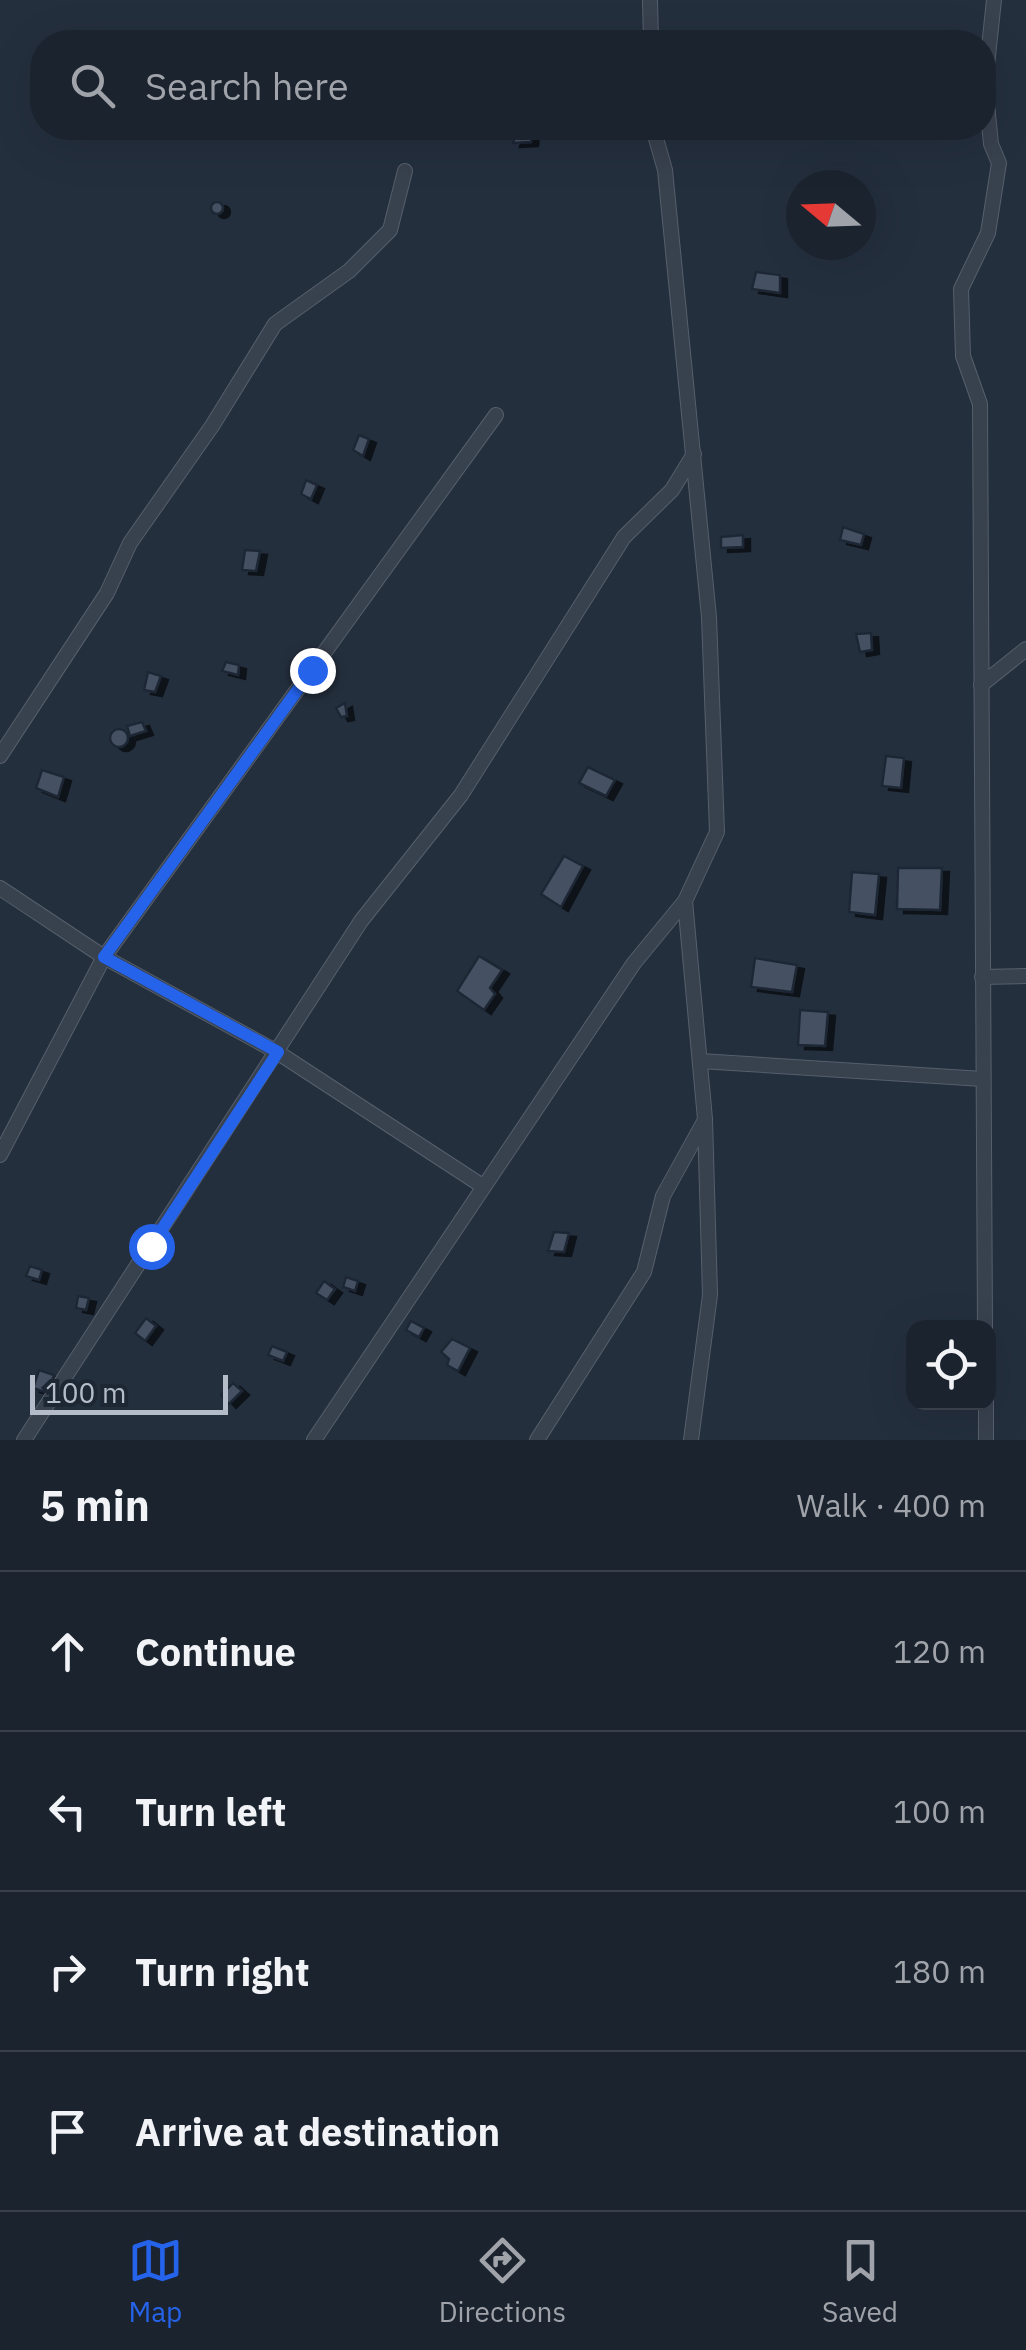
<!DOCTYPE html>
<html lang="en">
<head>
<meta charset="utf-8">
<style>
  body { margin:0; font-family:"IBM Plex Sans",sans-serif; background:#242b36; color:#f1f3f6 }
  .controls { position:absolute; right:30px; bottom:30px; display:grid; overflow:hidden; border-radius:20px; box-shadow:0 10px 40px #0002 }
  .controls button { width:90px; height:90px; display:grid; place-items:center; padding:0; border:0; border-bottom:2px solid #39404a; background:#1b232e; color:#f1f3f6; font:50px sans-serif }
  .compass { position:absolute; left:786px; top:170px; width:90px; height:90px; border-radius:50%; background:#1b232e; box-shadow:0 10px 40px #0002; rotate:289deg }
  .scale { position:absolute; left:30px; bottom:25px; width:198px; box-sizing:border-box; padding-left:10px; border:5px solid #b4bcc9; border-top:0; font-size:28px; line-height:35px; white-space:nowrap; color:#b4bcc9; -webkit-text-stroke:8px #1d2633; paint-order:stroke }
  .stop { position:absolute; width:30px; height:30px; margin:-22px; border:8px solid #2563eb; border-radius:50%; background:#fff }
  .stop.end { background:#2563eb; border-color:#fff; box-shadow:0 2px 10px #0008 }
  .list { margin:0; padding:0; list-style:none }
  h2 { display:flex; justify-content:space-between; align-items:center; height:130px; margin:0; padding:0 40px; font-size:42px }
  h2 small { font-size:32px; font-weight:400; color:#a0a4aa }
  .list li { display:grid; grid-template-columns:65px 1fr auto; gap:30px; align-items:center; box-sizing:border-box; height:160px; padding:0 40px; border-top:2px solid #39404a }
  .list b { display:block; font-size:38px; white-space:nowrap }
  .list em { font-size:32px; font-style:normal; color:#a0a4aa }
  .icon { flex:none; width:55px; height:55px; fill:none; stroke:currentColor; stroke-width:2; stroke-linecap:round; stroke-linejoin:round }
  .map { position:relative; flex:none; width:1026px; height:1440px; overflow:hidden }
  .search { position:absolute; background:#1b232e; box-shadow:0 10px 40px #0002; left:30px; right:30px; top:30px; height:110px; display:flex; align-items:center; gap:25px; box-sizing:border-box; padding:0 35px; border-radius:40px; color:#a0a4aa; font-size:38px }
  .sheet { height:770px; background:#1b232e }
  nav { display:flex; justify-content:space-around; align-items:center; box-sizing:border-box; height:140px; border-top:2px solid #39404a; background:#1b232e; font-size:28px; color:#a0a4aa }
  nav a { display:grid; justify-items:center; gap:5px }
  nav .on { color:#2563eb }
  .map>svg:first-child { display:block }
  .building { fill:#455162; stroke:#1f2835; stroke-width:2.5; filter:url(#shadow) }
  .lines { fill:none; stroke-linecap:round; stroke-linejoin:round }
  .minor-casing { stroke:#565f6c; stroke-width:16 }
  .minor { stroke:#38414e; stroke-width:14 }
  .route { stroke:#2563eb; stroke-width:12 }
</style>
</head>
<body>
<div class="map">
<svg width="1026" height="1440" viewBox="0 0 1026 1440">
  <defs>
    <filter id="shadow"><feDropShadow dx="7" dy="4" stdDeviation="0" flood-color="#0009"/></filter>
  </defs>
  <rect width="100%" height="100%" fill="#242f3e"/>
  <g class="building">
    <path d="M517 129 532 131 531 142 513 143Z"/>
    <circle cx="217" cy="208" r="6"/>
    <path d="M756 272 780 275V293L752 289Z"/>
    <path d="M359 435 369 439 363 456 353 450Z"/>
    <path d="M306 480 317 485 311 499 301 494Z"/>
    <path d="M843 527 864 534 861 545 840 540Z"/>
    <path d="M743 535V547L721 548V537Z"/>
    <path d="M245 550 260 551 256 571 242 570Z"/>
    <path d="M871 633 872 650 860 652 856 634Z"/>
    <path d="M226 662 239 665 238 675 222 671Z"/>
    <path d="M148 672 161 676 155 692 144 690Z"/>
    <path d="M345 703 347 716 341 717 336 708Z"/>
    <path d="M142 722 146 731 130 736 127 726Z"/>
    <circle cx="119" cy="738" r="9"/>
    <path d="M886 756 904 758 901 788 882 786Z"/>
    <path d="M588 767 615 780 606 796 579 783Z"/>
    <path d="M42 770 64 777 58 797 36 788Z"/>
    <path d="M564 856 583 866 561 907 541 894Z"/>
    <path d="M898 868H942L940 910 897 909Z"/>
    <path d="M852 872 879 874 875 915 849 912Z"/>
    <path d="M479 956 502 970 490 988 495 994 484 1010 457 991Z"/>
    <path d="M755 958 797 965 792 992 751 987Z"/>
    <path d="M800 1010 828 1012 825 1046 798 1045Z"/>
    <path d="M554 1232 569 1233 564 1252 548 1251Z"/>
    <path d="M30 1266 42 1270 39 1280 26 1276Z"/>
    <path d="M346 1277 358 1281 355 1291 343 1287Z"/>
    <path d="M324 1281 335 1289 327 1300 316 1293Z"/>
    <path d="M78 1296 89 1298 86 1310 76 1308Z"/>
    <path d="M146 1318 156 1326 145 1341 135 1333Z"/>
    <path d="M411 1321 424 1328 419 1337 406 1330Z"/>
    <path d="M452 1339 470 1348 458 1371 447 1365 449 1359 441 1352Z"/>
    <path d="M272 1346 287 1352 283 1361 268 1355Z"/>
    <path d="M39 1370 54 1375 48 1393 33 1388Z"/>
    <path d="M233 1383 242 1391 229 1404 221 1395Z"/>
  </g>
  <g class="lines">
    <g class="minor-casing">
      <g id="minor">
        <path d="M650 0 651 42"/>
        <path d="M653 128 665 170 709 617 717 832 685 901 705 1119 710 1295 691 1440"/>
        <path d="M981 685 1026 649"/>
        <path d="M0 756 107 593 130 543 212 426 275 324 349 271 390 230 405 171"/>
        <path d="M0 888 104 957 277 1052 481 1185"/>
        <path d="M982 977 1026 976"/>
        <path d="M700 1061 983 1079"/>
        <path d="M0 1155 104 957 496 415"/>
        <path d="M985 1328 980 404 963 356 961 289 988 233 999 163 991 144 985 84 994 0"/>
        <path d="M986 1402V1440"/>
        <path d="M24 1440 361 921 461 795 624 537 672 490 694 454"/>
        <path d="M314 1440 634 963 685 901"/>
        <path d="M537 1440 644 1272 663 1196 705 1120"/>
      </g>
    </g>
    <use href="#minor" class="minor"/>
  </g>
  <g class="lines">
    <path class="route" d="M151 1246 278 1052 104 957 312 670"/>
  </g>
</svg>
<div class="controls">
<button><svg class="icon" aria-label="locate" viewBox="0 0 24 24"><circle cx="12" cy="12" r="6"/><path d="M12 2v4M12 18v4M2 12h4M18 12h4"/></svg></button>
</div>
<svg class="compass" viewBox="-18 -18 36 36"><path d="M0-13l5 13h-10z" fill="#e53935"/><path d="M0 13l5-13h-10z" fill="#a0a4aa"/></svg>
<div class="scale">100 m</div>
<div class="stop" style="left:151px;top:1246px"></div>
<div class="stop end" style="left:312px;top:670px"></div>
<div class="search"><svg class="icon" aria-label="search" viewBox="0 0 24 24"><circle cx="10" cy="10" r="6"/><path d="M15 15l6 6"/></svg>Search here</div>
</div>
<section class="sheet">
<h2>5 min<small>Walk · 400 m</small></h2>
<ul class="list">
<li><svg class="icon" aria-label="ahead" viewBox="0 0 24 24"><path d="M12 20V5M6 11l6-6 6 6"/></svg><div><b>Continue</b></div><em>120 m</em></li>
<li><svg class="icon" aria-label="left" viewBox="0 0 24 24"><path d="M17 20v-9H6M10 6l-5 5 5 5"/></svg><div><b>Turn left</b></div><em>100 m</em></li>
<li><svg class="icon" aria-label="right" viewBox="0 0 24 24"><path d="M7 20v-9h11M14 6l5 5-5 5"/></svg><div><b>Turn right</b></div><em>180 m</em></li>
<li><svg class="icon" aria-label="arrive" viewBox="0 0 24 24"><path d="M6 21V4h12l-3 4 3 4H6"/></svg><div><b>Arrive at destination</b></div></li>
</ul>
</section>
<nav>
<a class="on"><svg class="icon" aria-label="map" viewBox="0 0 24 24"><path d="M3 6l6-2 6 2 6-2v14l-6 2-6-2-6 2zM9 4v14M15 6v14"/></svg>Map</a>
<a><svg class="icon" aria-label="directions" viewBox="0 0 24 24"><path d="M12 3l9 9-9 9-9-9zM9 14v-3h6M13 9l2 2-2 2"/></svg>Directions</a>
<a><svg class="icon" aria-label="saved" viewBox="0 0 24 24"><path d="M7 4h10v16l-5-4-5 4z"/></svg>Saved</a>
</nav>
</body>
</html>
